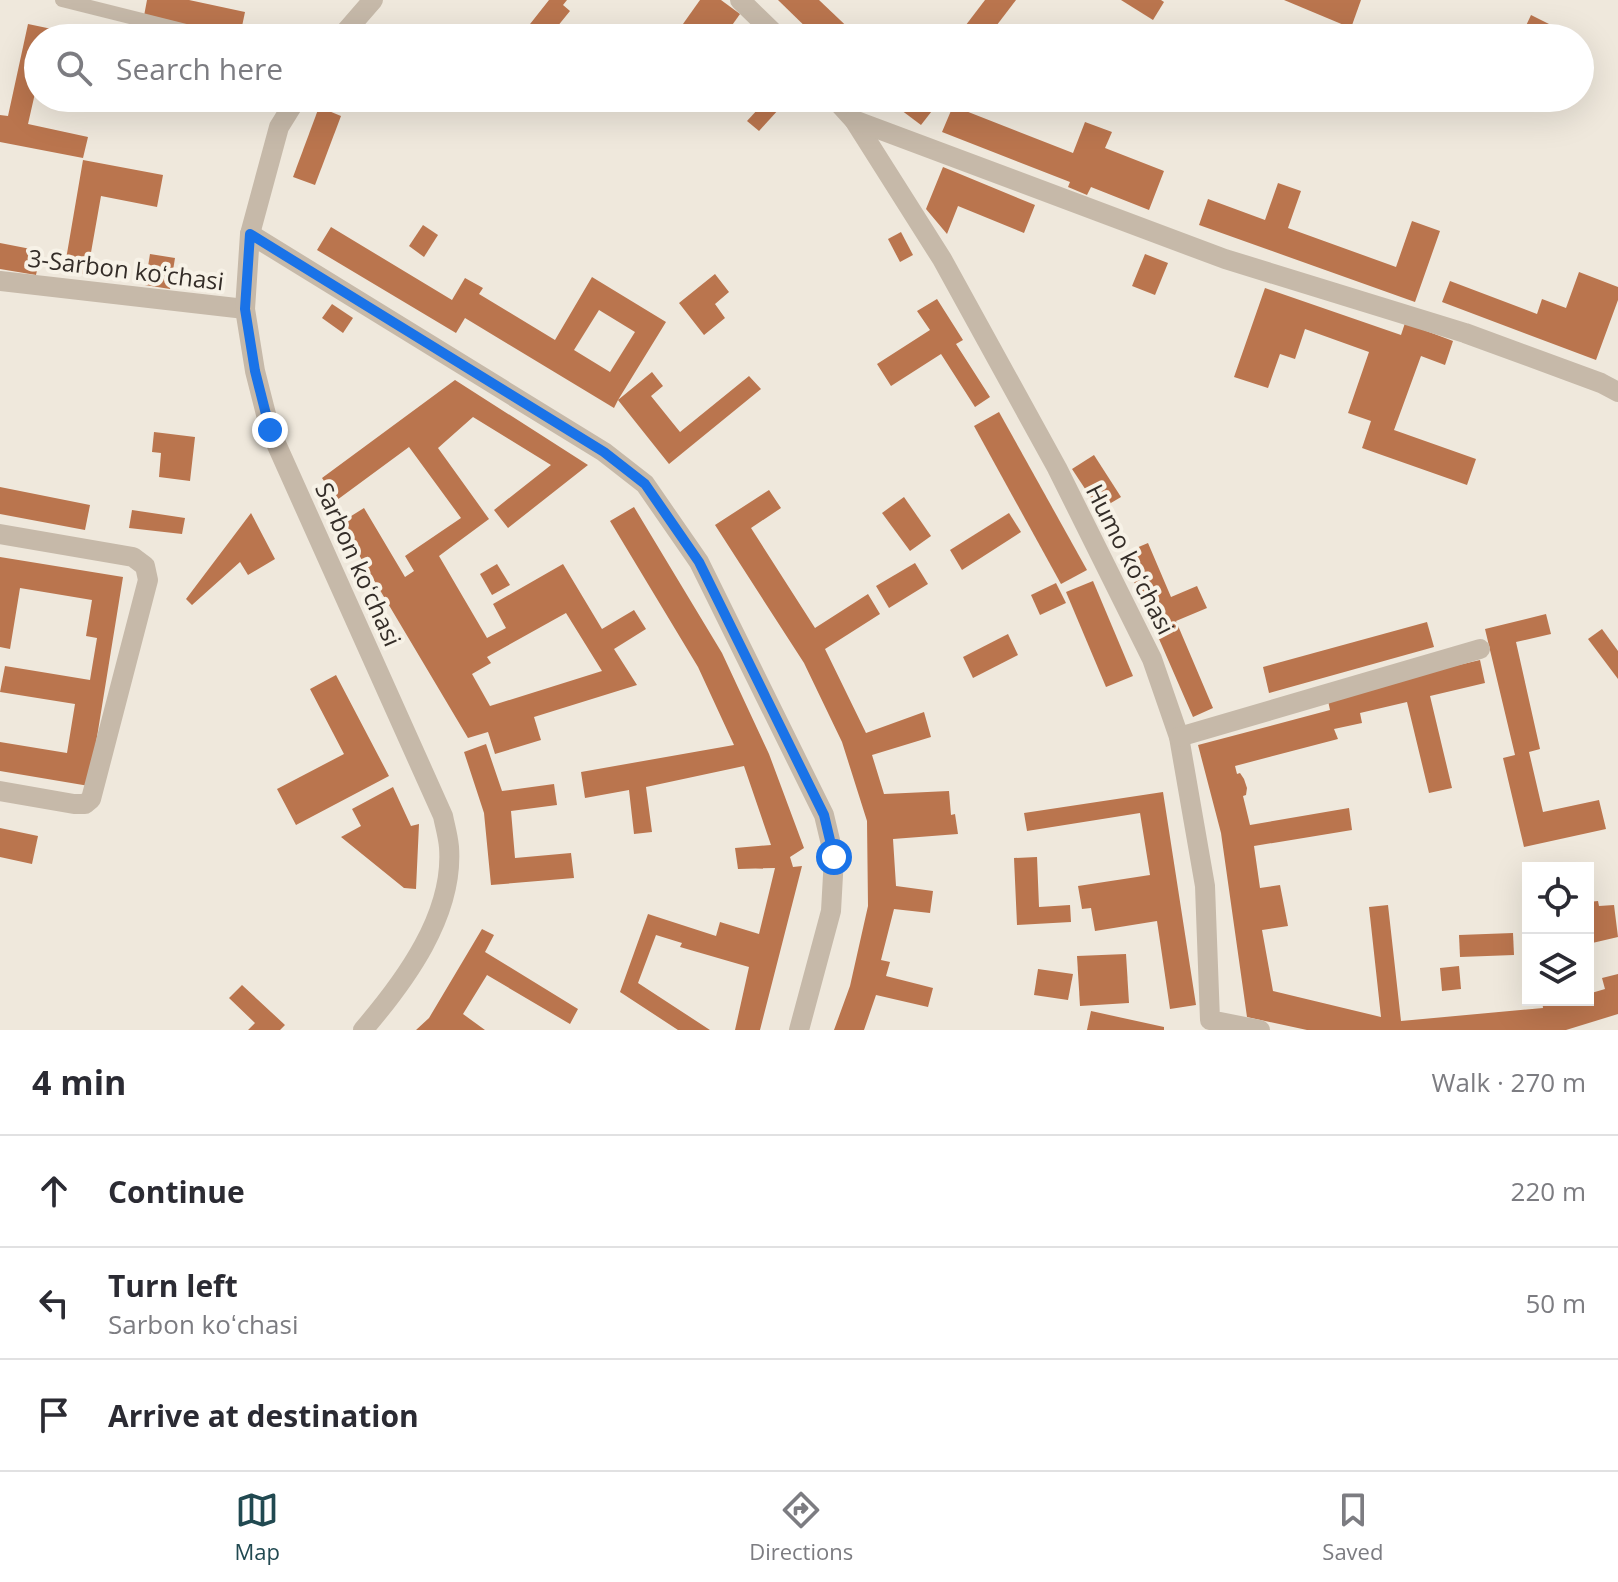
<!DOCTYPE html>
<html lang="en">
<head>
<meta charset="utf-8">
<style>
  body { margin:0; font-family:"Open Sans",sans-serif; background:#f2f2f3; color:#2b2b33 }
  .controls { position:absolute; right:24px; bottom:24px; display:grid; overflow:hidden; border-radius:0px; box-shadow:0 8px 32px #0002 }
  .controls button { width:72px; height:72px; display:grid; place-items:center; padding:0; border:0; border-bottom:2px solid #e1e1e2; background:#fff; color:#2b2b33; font:40px sans-serif }
  .stop { position:absolute; width:24px; height:24px; margin:-18px; border:6px solid #1a73e8; border-radius:50%; background:#fff }
  .stop.end { background:#1a73e8; border-color:#fff; box-shadow:0 2px 8px #0008 }
  .list { margin:0; padding:0; list-style:none }
  h2 { display:flex; justify-content:space-between; align-items:center; height:104px; margin:0; padding:0 32px; font-size:34px }
  h2 small { font-size:26px; font-weight:400; color:#7c7c81 }
  .list li { display:grid; grid-template-columns:52px 1fr auto; gap:24px; align-items:center; box-sizing:border-box; height:112px; padding:0 32px; border-top:2px solid #e1e1e2 }
  .list b { display:block; font-size:30px; white-space:nowrap }
  .list p { margin:0; font-size:26px; white-space:nowrap; color:#7c7c81 }
  .list em { font-size:26px; font-style:normal; color:#7c7c81 }
  .icon { flex:none; width:44px; height:44px; fill:none; stroke:currentColor; stroke-width:2; stroke-linecap:round; stroke-linejoin:round }
  .map { position:relative; flex:none; width:1618px; height:1030px; overflow:hidden }
  .search { position:absolute; background:#fff; box-shadow:0 8px 32px #0002; left:24px; right:24px; top:24px; height:88px; display:flex; align-items:center; gap:20px; box-sizing:border-box; padding:0 28px; border-radius:44px; color:#7c7c81; font-size:30px }
  .sheet { height:440px; background:#fff }
  nav { display:flex; justify-content:space-around; align-items:center; box-sizing:border-box; height:112px; border-top:2px solid #e1e1e2; background:#fff; font-size:22px; color:#7c7c81 }
  nav a { display:grid; justify-items:center; gap:4px }
  nav .on { color:#214951 }
  .map>svg:first-child { display:block }
  .building { fill:#ba754e; fill-rule:evenodd }
  .lines { fill:none; stroke-linecap:round; stroke-linejoin:round }
  .service { stroke:#c6b9a9; stroke-width:14 }
  .minor { stroke:#c6b9a9; stroke-width:20 }
  .tertiary { stroke:#c6b9a9; stroke-width:20 }
  .route { stroke:#1a73e8; stroke-width:10 }
  .labels { text-anchor:middle; dominant-baseline:central; stroke-width:8; stroke-linejoin:round; paint-order:stroke }
  .street-label { font-size:24px; fill:#342d28; stroke:#f7f2e7 }
</style>
</head>
<body>
<div class="map">
<svg width="1618" height="1030" viewBox="0 0 1618 1030">
  <rect width="100%" height="100%" fill="#efe8dc"/>
  <g class="building">
    <path d="M147 0H189L245 12 240 36 144 16Z"/>
    <path d="M549 0H567L563 5 570 11 548 38H519Z"/>
    <path d="M700 0H721L740 14 723 38H673Z"/>
    <path d="M778 0H819L859 38H817Z"/>
    <path d="M985 0H1016L987 38H956Z"/>
    <path d="M1121 0H1161L1164 2 1153 20Z"/>
    <path d="M1284 0H1361L1351 28Z"/>
    <path d="M1531 15 1569 34 1567 38H1533L1523 32Z"/>
    <path d="M28 24 71 33 70 38H38V80L28 124 88 137 83 158 0 142V115L8 116Z"/>
    <path d="M768 98H789L759 131 747 121Z"/>
    <path d="M885 98H942L921 125Z"/>
    <path d="M953 106 1073 153 1085 122 1112 132 1105 148 1164 171 1149 210 1091 187 1087 195 1068 187 1070 182 942 132Z"/>
    <path d="M319 107 341 116 315 185 293 177Z"/>
    <path d="M83 160 163 175 157 207 101 196 87 275 64 271Z"/>
    <path d="M943 167 1035 205 1024 233 958 206 947 234 926 209Z"/>
    <path d="M1278 183 1301 191 1288 228 1396 267 1412 221 1440 231 1415 302 1199 225 1208 199 1265 220Z"/>
    <path d="M423 225 438 235 424 257 409 246Z"/>
    <path d="M331 227 452 300 465 278 483 288 479 294 555 340 592 277 666 322 618 400 652 372 663 386 651 396 680 432 749 376 761 389 669 464 618 400 614 408 465 318 456 333 317 250ZM599 310 635 332 610 372 574 350Z"/>
    <path d="M901 232 913 255 900 262 888 239Z"/>
    <path d="M0 243 41 251 36 275 0 269Z"/>
    <path d="M150 254 175 258 170 289 145 285Z"/>
    <path d="M1145 254 1168 263 1155 295 1132 286Z"/>
    <path d="M1579 272 1618 287V300L1596 360 1442 302 1450 281 1537 314 1542 299 1566 308Z"/>
    <path d="M715 274 729 292 715 304 725 318 704 335 679 303Z"/>
    <path d="M1265 288 1401 335 1405 323 1453 341 1445 365 1421 356 1394 430 1476 459 1467 485 1362 448 1371 421 1348 413 1369 352 1305 329 1295 359 1280 354 1268 388 1234 377Z"/>
    <path d="M937 299 963 340 956 344 990 397 975 407 941 354 891 386 877 364 930 330 917 311Z"/>
    <path d="M332 304 353 318 343 333 322 318Z"/>
    <path d="M455 380 588 465 508 528 494 510 551 465 473 417 438 448 489 519 439 556 487 638 506 628 493 604 563 564 602 629 634 610 646 629 614 649 637 685 534 717 541 740 495 754 488 732 468 738 340 523 364 508 405 577 414 571 405 556 461 518 409 447 337 500 322 478ZM566 613 602 671 490 706 472 674 491 663 487 657Z"/>
    <path d="M999 412 1087 570 1061 584 974 426Z"/>
    <path d="M154 432 195 437 190 481 159 477 161 453 152 452Z"/>
    <path d="M1094 455 1121 497 1099 510 1072 469Z"/>
    <path d="M0 487 90 505 85 530 0 514Z"/>
    <path d="M769 490 781 508 751 528 815 628 868 594 880 614 825 649 866 733 924 712 931 737 872 755 884 794 949 791 951 815 955 814 958 834 893 839 896 886 933 891 930 913 894 909 881 960 890 962 886 976 933 988 928 1007 876 995 864 1030H834L850 986 868 906 867 821 842 742 804 663 715 525Z"/>
    <path d="M904 497 931 536 910 551 882 513Z"/>
    <path d="M634 507 722 653 769 754 804 848 790 857 793 867 802 866 760 1030H735L749 967 680 947 682 943 656 935 638 983 710 1030H678L620 992 648 914 716 936 720 922 759 934 775 868 738 869 735 848 771 845 744 766 646 787 652 832 634 834 629 790 585 798 581 772 734 745 698 667 610 521Z"/>
    <path d="M132 510 185 518 182 534 129 528Z"/>
    <path d="M251 513 275 559 248 575 240 562 192 605 186 599Z"/>
    <path d="M1009 513 1021 532 962 570 950 550Z"/>
    <path d="M1148 543 1171 597 1197 586 1207 608 1176 621 1213 708 1193 717 1122 554Z"/>
    <path d="M0 557 123 577 89 786 0 771V742L67 753 75 704 0 692 5 666 90 680 97 638 86 636 92 600 20 588 10 649 0 647Z"/>
    <path d="M915 563 928 584 889 608 876 586Z"/>
    <path d="M497 564 510 585 492 595 480 574Z"/>
    <path d="M1093 581 1133 676 1106 687 1066 592Z"/>
    <path d="M1056 583 1066 603 1040 615 1031 595Z"/>
    <path d="M1546 614 1551 634 1516 642 1540 749 1529 752 1543 812 1599 800 1606 829 1524 847 1503 758 1515 755 1485 629Z"/>
    <path d="M1427 622 1434 647 1269 693 1263 667Z"/>
    <path d="M1602 629 1618 651V679L1588 639Z"/>
    <path d="M1008 634 1018 655 973 678 963 657Z"/>
    <path d="M1480 660 1485 683 1430 696 1452 788 1429 793 1407 702 1360 713 1362 723 1334 729 1338 739 1235 766 1237 774 1240 773 1244 779 1247 788 1246 795 1243 796 1250 825 1349 808 1352 830 1254 846 1260 888 1280 885 1288 926 1262 930 1273 991 1381 1017 1369 907 1388 905 1401 1021 1543 1008 1542 1000H1588V994L1605 989 1602 978 1618 974V1014L1566 1030H1307L1247 1017 1221 833 1198 745 1330 710 1327 696Z"/>
    <path d="M336 675 389 776 296 825 277 789 344 754 310 689Z"/>
    <path d="M486 744 502 791 554 784 557 805 511 811 515 858 571 853 574 878 491 885 484 813 464 752Z"/>
    <path d="M393 787 411 826 419 824 416 889 404 888 341 837 361 826 352 809Z"/>
    <path d="M1163 792 1196 1005 1170 1009 1157 921 1095 931 1091 908 1082 909 1078 886 1150 875 1140 813 1027 831 1024 813Z"/>
    <path d="M0 828 38 836 32 864 0 857Z"/>
    <path d="M1037 857 1039 907 1070 905 1071 922 1017 925 1014 858Z"/>
    <path d="M1598 901 1599 906 1614 905 1618 937 1588 944V902Z"/>
    <path d="M482 929 494 935 485 952 578 1009 570 1024 487 975 463 1014 485 1030H416L429 1018Z"/>
    <path d="M1513 933 1514 955 1460 957 1459 935Z"/>
    <path d="M1126 954 1129 1003 1080 1006 1077 956Z"/>
    <path d="M1459 966 1461 989 1442 991 1440 968Z"/>
    <path d="M1038 969 1073 974 1068 1000 1034 995Z"/>
    <path d="M242 985 285 1025 280 1030H248L255 1023 229 998Z"/>
    <path d="M1091 1011 1164 1027V1030H1087Z"/>
  </g>
  <g class="lines">
    <path class="service" d="M62 0 214 38"/>
    <g class="minor">
      <path d="M740 0 779 38"/>
      <path d="M834 98 854 120 942 259 1057 468 1152 659 1179 737 1205 886 1210 1020 1260 1030"/>
      <path d="M854 120 1225 259 1465 333 1601 383 1618 392"/>
      <path d="M250 234 604 452 645 484 699 562 824 815 834 857 831 911 799 1030"/>
      <path d="M0 281 245 309"/>
      <path d="M0 534 133 557 145 566 148 580 91 799 85 804H74L0 791"/>
      <path d="M1179 737 1480 649"/>
    </g>
    <g class="tertiary">
      <path d="M340 38 373 0"/>
      <path d="M297 98 279 127 250 234 245 309 255 371 270 430 443 816C445 826 448 836 449 847 454 915 405 981 363 1030"/>
    </g>
  </g>
  <g class="lines">
    <path class="route" d="M270 430 255 371 245 309 250 234 604 452 645 484 699 562 824 815 834 857"/>
  </g>
  <g class="labels">
    <g class="street-label">
      <text transform="translate(126 269) rotate(7)">3-Sarbon koʻchasi</text>
      <text transform="translate(1131 559) rotate(63)">Humo koʻchasi</text>
      <text transform="translate(359 564) rotate(66)">Sarbon koʻchasi</text>
    </g>
  </g>
</svg>
<div class="controls">
<button><svg class="icon" aria-label="locate" viewBox="0 0 24 24"><circle cx="12" cy="12" r="6"/><path d="M12 2v4M12 18v4M2 12h4M18 12h4"/></svg></button>
<button><svg class="icon" aria-label="layers" viewBox="0 0 24 24"><path d="M12 4l9 5-9 5-9-5zM3 14l9 5 9-5"/></svg></button>
</div>
<div class="stop" style="left:834px;top:857px"></div>
<div class="stop end" style="left:270px;top:430px"></div>
<div class="search"><svg class="icon" aria-label="search" viewBox="0 0 24 24"><circle cx="10" cy="10" r="6"/><path d="M15 15l6 6"/></svg>Search here</div>
</div>
<section class="sheet">
<h2>4 min<small>Walk · 270 m</small></h2>
<ul class="list">
<li><svg class="icon" aria-label="ahead" viewBox="0 0 24 24"><path d="M12 20V5M6 11l6-6 6 6"/></svg><div><b>Continue</b></div><em>220 m</em></li>
<li><svg class="icon" aria-label="left" viewBox="0 0 24 24"><path d="M17 20v-9H6M10 6l-5 5 5 5"/></svg><div><b>Turn left</b><p>Sarbon koʻchasi</p></div><em>50 m</em></li>
<li><svg class="icon" aria-label="arrive" viewBox="0 0 24 24"><path d="M6 21V4h12l-3 4 3 4H6"/></svg><div><b>Arrive at destination</b></div></li>
</ul>
</section>
<nav>
<a class="on"><svg class="icon" aria-label="map" viewBox="0 0 24 24"><path d="M3 6l6-2 6 2 6-2v14l-6 2-6-2-6 2zM9 4v14M15 6v14"/></svg>Map</a>
<a><svg class="icon" aria-label="directions" viewBox="0 0 24 24"><path d="M12 3l9 9-9 9-9-9zM9 14v-3h6M13 9l2 2-2 2"/></svg>Directions</a>
<a><svg class="icon" aria-label="saved" viewBox="0 0 24 24"><path d="M7 4h10v16l-5-4-5 4z"/></svg>Saved</a>
</nav>
</body>
</html>
